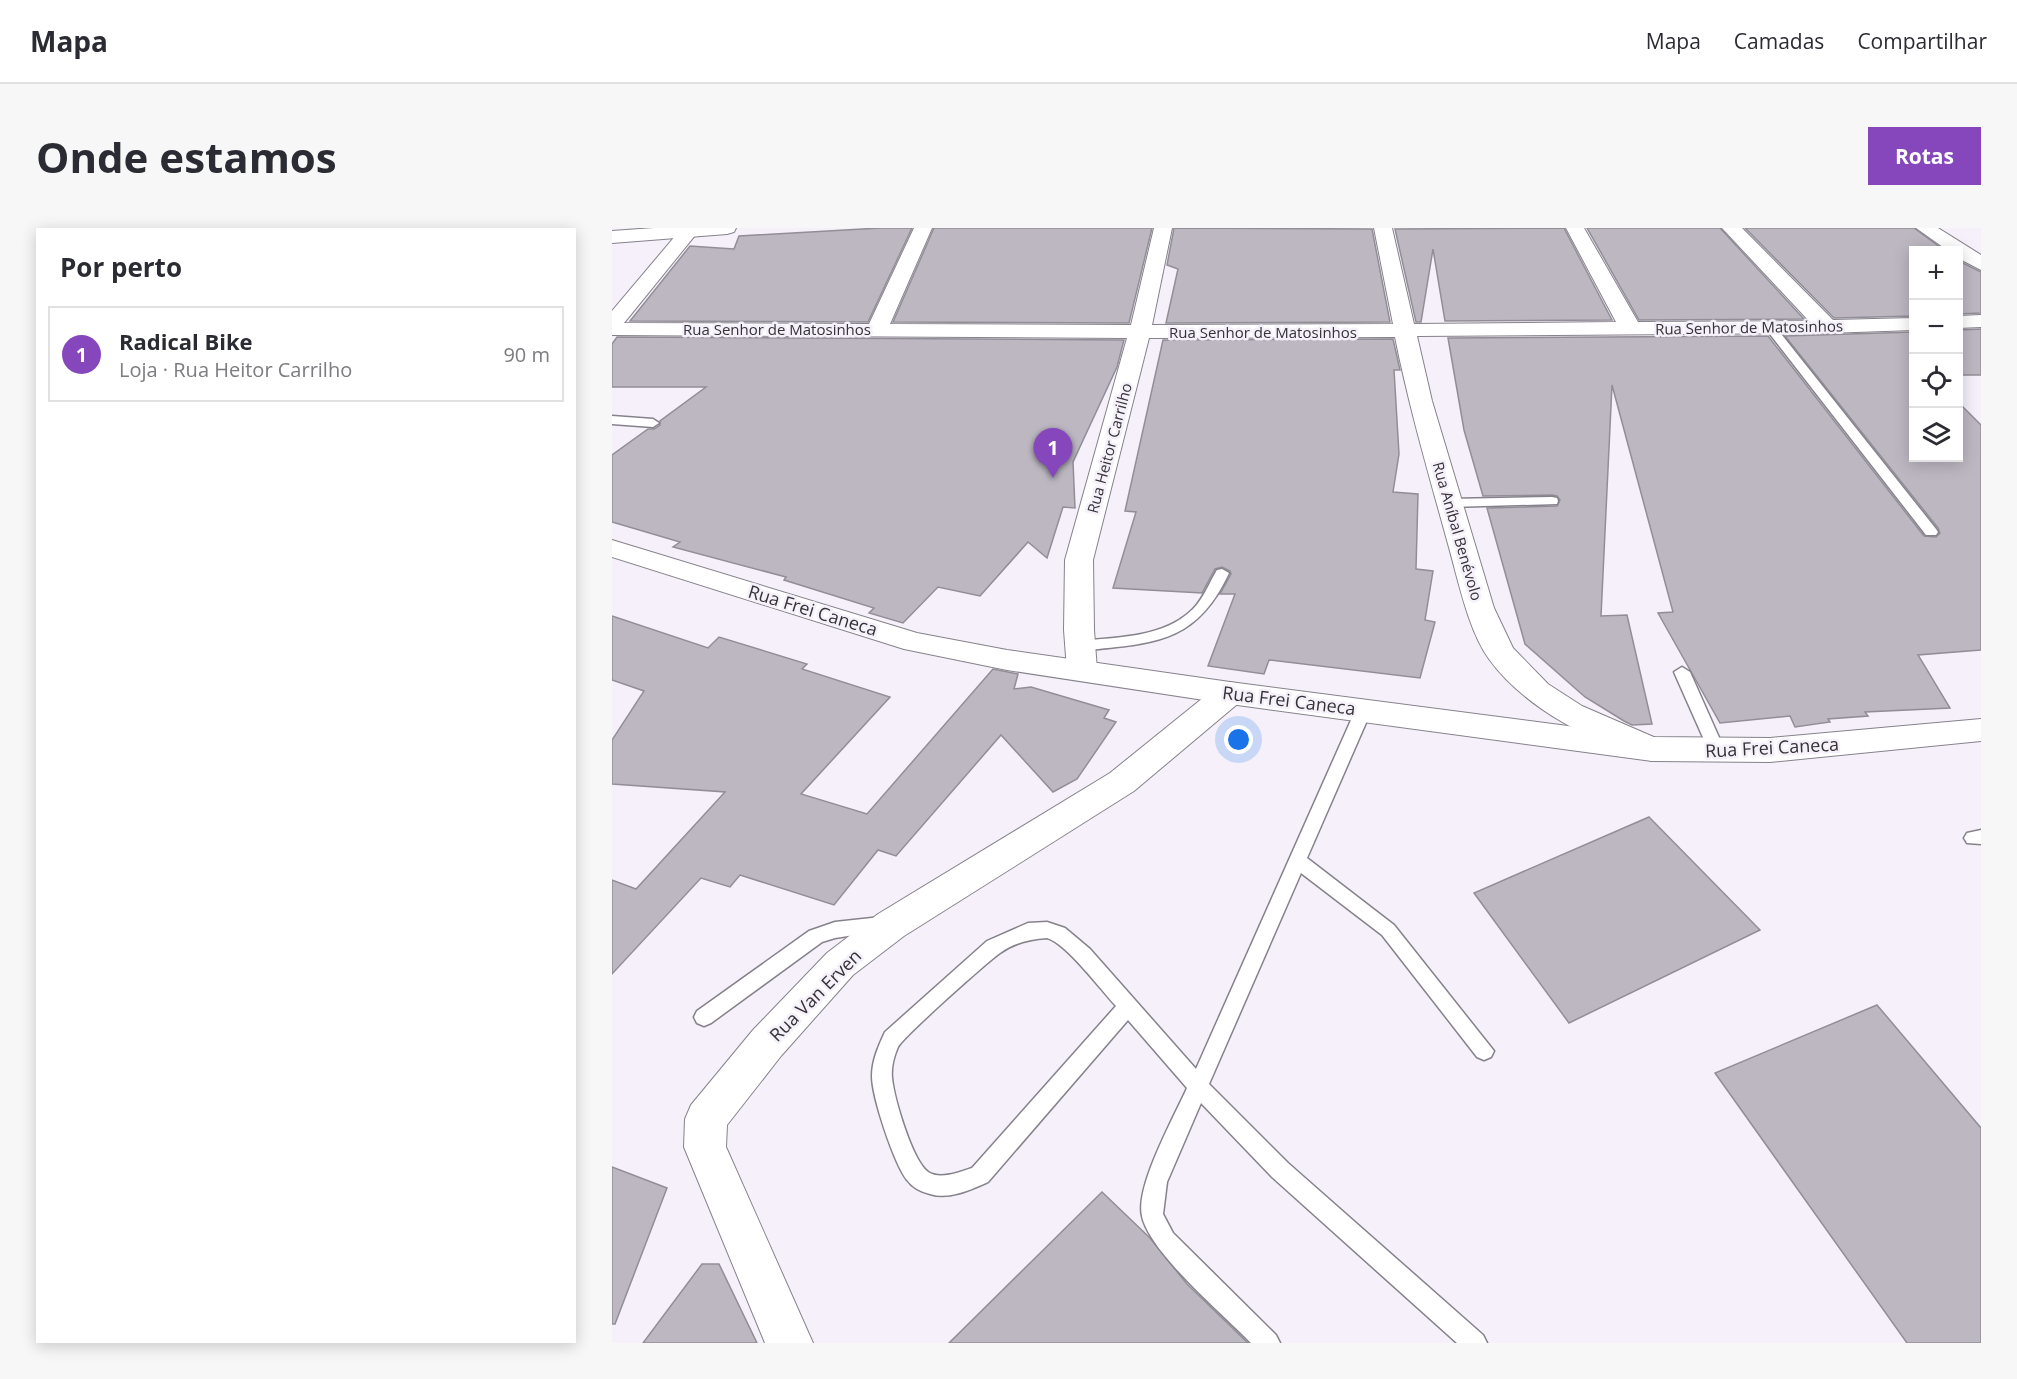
<!DOCTYPE html>
<html lang="pt">
<head>
<meta charset="utf-8">
<style>
  body { margin:0; font-family:"Open Sans",sans-serif; background:#f7f7f7; color:#2b2b33 }
  .controls { position:absolute; right:18px; top:18px; display:grid; overflow:hidden; border-radius:0px; box-shadow:0 3px 15px #0003 }
  .controls button { width:54px; height:54px; display:grid; place-items:center; padding:0; border:0; border-bottom:2px solid #e1e1e2; background:#fff; color:#2b2b33; font:30px sans-serif }
  .you { position:absolute; left:627px; top:512px; width:21px; height:21px; margin:-15px; border:4px solid #fff; border-radius:50%; background:#1a73e8; box-shadow:0 0 0 9px #1a73e833 }
  .badge { display:grid; place-items:center; width:39px; height:39px; border-radius:50%; background:#8647bc; color:#fff; font-size:20px; font-weight:700 }
  .pin { position:absolute; translate:-50% -50px; filter:drop-shadow(0 2px 3px #0008) }
  .pin::after { content:''; position:absolute; top:32px; width:21px; height:18px; background:inherit; clip-path:polygon(0 0,100% 0,50% 100%) }
  .list { margin:0; padding:0; list-style:none }
  h2 { display:flex; justify-content:space-between; align-items:center; height:78px; margin:0; padding:0 24px; font-size:26px }
  h2 small { font-size:20px; font-weight:400; color:#7c7c81 }
  .list li { display:grid; grid-template-columns:39px 1fr auto; gap:18px; align-items:center; box-sizing:border-box; height:96px; margin:0 12px 12px; padding:0 12px; border:2px solid #e1e1e2; border-radius:0px }
  .list b { display:block; font-size:22px; white-space:nowrap }
  .list p { margin:0; font-size:20px; white-space:nowrap; color:#7c7c81 }
  .list em { font-size:20px; font-style:normal; color:#7c7c81 }
  .icon { flex:none; width:33px; height:33px; fill:none; stroke:currentColor; stroke-width:2; stroke-linecap:round; stroke-linejoin:round }
  .map { position:relative; flex:none; width:1369px; height:1115px; overflow:hidden; border-radius:0px }
  header { display:flex; align-items:center; gap:36px; box-sizing:border-box; height:84px; padding:0 30px; background:#fff; border-bottom:2px solid #e1e1e2 }
  header strong { font-size:28px }
  nav { display:flex; gap:33px; margin-inline-start:auto; font-size:21px }
  .intro { display:flex; align-items:center; justify-content:space-between; box-sizing:border-box; height:144px; padding:0 36px }
  h1 { margin:0; font-size:42px }
  .button { padding:15px 27px; border-radius:0px; background:#8647bc; color:#fff; font-size:21px; font-weight:700 }
  main { display:flex; gap:36px; padding:0 36px }
  aside { flex:1; background:#fff; border-radius:0px; box-shadow:0 3px 15px #0003 }
  .map>svg:first-child { display:block }
  .building { fill:#bcb7c1; stroke:#928e97; stroke-width:1.5 }
  .lines { fill:none; stroke-linecap:round; stroke-linejoin:round }
  .lane-casing { stroke:#86828b; stroke-width:3 }
  .street-casing { stroke:#86828b; stroke-width:2 }
  .secondary-casing { stroke:#86828b; stroke-width:2 }
  .lane { fill:#fff; fill-rule:evenodd }
  .street { fill:#fff; fill-rule:evenodd }
  .secondary { fill:#fff; fill-rule:evenodd }
  .labels { text-anchor:middle; dominant-baseline:central; stroke-width:5; stroke-linejoin:round; paint-order:stroke }
  .far-street-label { font-size:15px; fill:#353337; stroke:#f5f0fa }
  .street-label { font-size:18px; fill:#353337; stroke:#f5f0fa }
</style>
</head>
<body>
<header>
<strong>Mapa</strong>
<nav><a>Mapa</a><a>Camadas</a><a>Compartilhar</a></nav>
</header>
<div class="intro"><h1>Onde estamos</h1><a class="button">Rotas</a></div>
<main>
<aside>
<h2>Por perto<small></small></h2>
<ul class="list">
<li><span class="badge">1</span><div><b>Radical Bike</b><p>Loja · Rua Heitor Carrilho</p></div><em>90 m</em></li>
</ul>
</aside>
<div class="map">
<svg width="1369" height="1115" viewBox="0 0 1369 1115">
  <rect width="100%" height="100%" fill="#f5f0fa"/>
  <g class="building">
    <path d="M268 0H300L256 94 18 93 78 18 122 21 127 8Z"/>
    <path d="M322 0H540L517 95 281 94Z"/>
    <path d="M562 0 760 1 778 94 554 95 566 41 555 37Z"/>
    <path d="M952 0 1000 92 833 93 821 21 809 94H804L783 1Z"/>
    <path d="M975 0H1108L1192 91 1027 92Z"/>
    <path d="M1133 0H1302L1332 22H1302V88L1222 90Z"/>
    <path d="M1347 33 1369 44V85L1347 86Z"/>
    <path d="M1369 101V147H1347V102Z"/>
    <path d="M1302 104V230H1347V175L1369 197V422L1306 427 1338 480 1253 484 1256 488 1216 491 1218 494 1183 499 1178 488 1108 495 1046 385 1061 384 1000 157 989 388 1015 387 1040 496 1020 497 1012 493 973 469 913 416 875 280 945 278 948 272 945 268 940 267 871 268 852 202 836 110 1156 108 1312 308 1324 309 1328 305 1326 300 1173 108Z"/>
    <path d="M5 109 512 112 505 139 461 234 463 280 451 279 435 330 416 314 368 368 326 359 291 395 257 385 262 380 172 352 174 349 61 319 68 314 0 294V227L36 201H42L48 197V193L94 159H0V116Z"/>
    <path d="M781 111 788 142H782L787 226 781 264 806 266 804 341 821 343 813 392 823 394 808 450 657 432 652 446 596 438 623 366H608L619 346 618 343 610 339 603 341 590 365 501 360 524 284 513 283 551 112Z"/>
    <path d="M0 388 96 420 107 409 195 436 190 441 278 469 189 566 255 586 381 441 406 446 402 461 419 459 497 482 492 490 504 494 465 551 441 564 389 507 284 628 266 622 222 677 128 647 118 659 89 650 0 746V652L24 661 113 564 0 556V512L32 463 0 452Z"/>
    <path d="M1037 589 1148 702 957 795 862 665Z"/>
    <path d="M1265 777 1369 900V1115H1295L1103 845Z"/>
    <path d="M0 939 55 960 3 1096H0Z"/>
    <path d="M490 964 538 1010 575 1056 636 1115H337Z"/>
    <path d="M90 1036H107L145 1115H31Z"/>
  </g>
  <g class="lines">
    <g class="lane-casing">
      <g id="lane">
        <path d="M1158 96 1162 97 1324 301 1326 304 1324 307H1314L1154 101 1153 99Z"/>
        <path d="M0 188 41 191 47 195 41 199 0 196Z"/>
        <path d="M940 269 945 270 946 273 945 276 838 279 832 275 838 271Z"/>
        <path d="M610 341 617 345C583 418 539 415 467 423L460 418 467 413C505 409 552 410 581 381 592 370 597 355 605 342Z"/>
        <path d="M1070 439 1078 444 1113 523 1111 527H1099L1097 523 1062 444Z"/>
        <path d="M752 475 757 477 760 481 695 630 782 697 882 823 879 829 872 832 865 829 770 707 689 645 597 856 676 935 871 1107 875 1115H845L660 949 589 875 555 954 551 986 561 1005 664 1107 668 1115H639C612 1087 537 1024 530 988 523 959 562 889 575 860L516 792 376 954C358 962 337 972 318 966 309 964 300 959 295 952 282 935 260 869 260 848 260 832 267 817 273 804L375 713 416 695 435 694 453 700 478 721 584 841 744 481 747 477ZM435 710C454 715 489 762 504 778L360 940C348 944 328 952 316 944 300 932 282 870 280 850 279 840 282 828 286 819 291 809 374 735 388 725 402 715 418 711 435 710Z"/>
        <path d="M1369 602V616L1355 615 1352 610 1355 605Z"/>
        <path d="M269 689 275 692 278 697 275 702 223 710 210 714 99 795 92 798 85 795 82 789 85 783 197 703 223 694Z"/>
      </g>
    </g>
    <g class="street-casing">
      <g id="street">
        <path d="M70 0H89L12 95 257 96 302 0H320L278 96 519 97 542 0H560L540 97 781 96 762 0H780L802 96 1004 94 954 0H972L1026 94 1197 93 1110 0H1130L1221 92 1302 90V102L1215 105 805 108 820 173 882 380 901 420 936 456 970 478 1051 513 1056 521 1051 529 1040 533C982 515 913 481 877 431 856 402 846 351 836 316 817 247 797 179 783 109L537 110 481 332 482 402 485 442 481 449 470 452 459 449 455 442 452 402 453 332 515 110 0 107V83Z"/>
        <path d="M1304 0H1326L1369 27V42L1346 30V22H1335Z"/>
        <path d="M1369 87V99L1346 100V88Z"/>
        <path d="M618 454 629 457 633 465 629 473 522 563 292 708 241 747 169 828 115 897 114 919 201 1115H153L72 919 73 891 79 877 141 802 215 725 266 686 498 545 607 457Z"/>
      </g>
    </g>
    <g class="secondary-casing">
      <g id="secondary">
        <path d="M42 0H124L122 4 115 6 0 15V3Z"/>
        <path d="M0 312 305 405 395 422 618 454 1040 509 1158 510 1369 491V513L1158 534 1040 533 618 476 395 442 292 421 0 329Z"/>
      </g>
    </g>
    <use href="#lane" class="lane"/>
    <use href="#street" class="street"/>
    <use href="#secondary" class="secondary"/>
  </g>
  <g class="labels">
    <g class="far-street-label">
      <text transform="translate(1137 99) rotate(-1)">Rua Senhor de Matosinhos</text>
      <text x="165" y="101">Rua Senhor de Matosinhos</text>
      <text x="651" y="104">Rua Senhor de Matosinhos</text>
      <text transform="translate(497 220) rotate(-75)">Rua Heitor Carrilho</text>
      <text transform="translate(846 303) rotate(74)">Rua Aníbal Benévolo</text>
    </g>
    <g class="street-label">
      <text transform="translate(201 382) rotate(17)">Rua Frei Caneca</text>
      <text transform="translate(677 472) rotate(7)">Rua Frei Caneca</text>
      <text transform="translate(1160 519) rotate(-3)">Rua Frei Caneca</text>
      <text transform="translate(203 767) rotate(-45)">Rua Van Erven</text>
    </g>
  </g>
</svg>
<div class="controls">
<button>+</button>
<button>−</button>
<button><svg class="icon" aria-label="locate" viewBox="0 0 24 24"><circle cx="12" cy="12" r="6"/><path d="M12 2v4M12 18v4M2 12h4M18 12h4"/></svg></button>
<button><svg class="icon" aria-label="layers" viewBox="0 0 24 24"><path d="M12 4l9 5-9 5-9-5zM3 14l9 5 9-5"/></svg></button>
</div>
<div class="you"></div>
<div class="pin badge" style="left:441px;top:250px">1</div>
</div>
</main>
</body>
</html>
